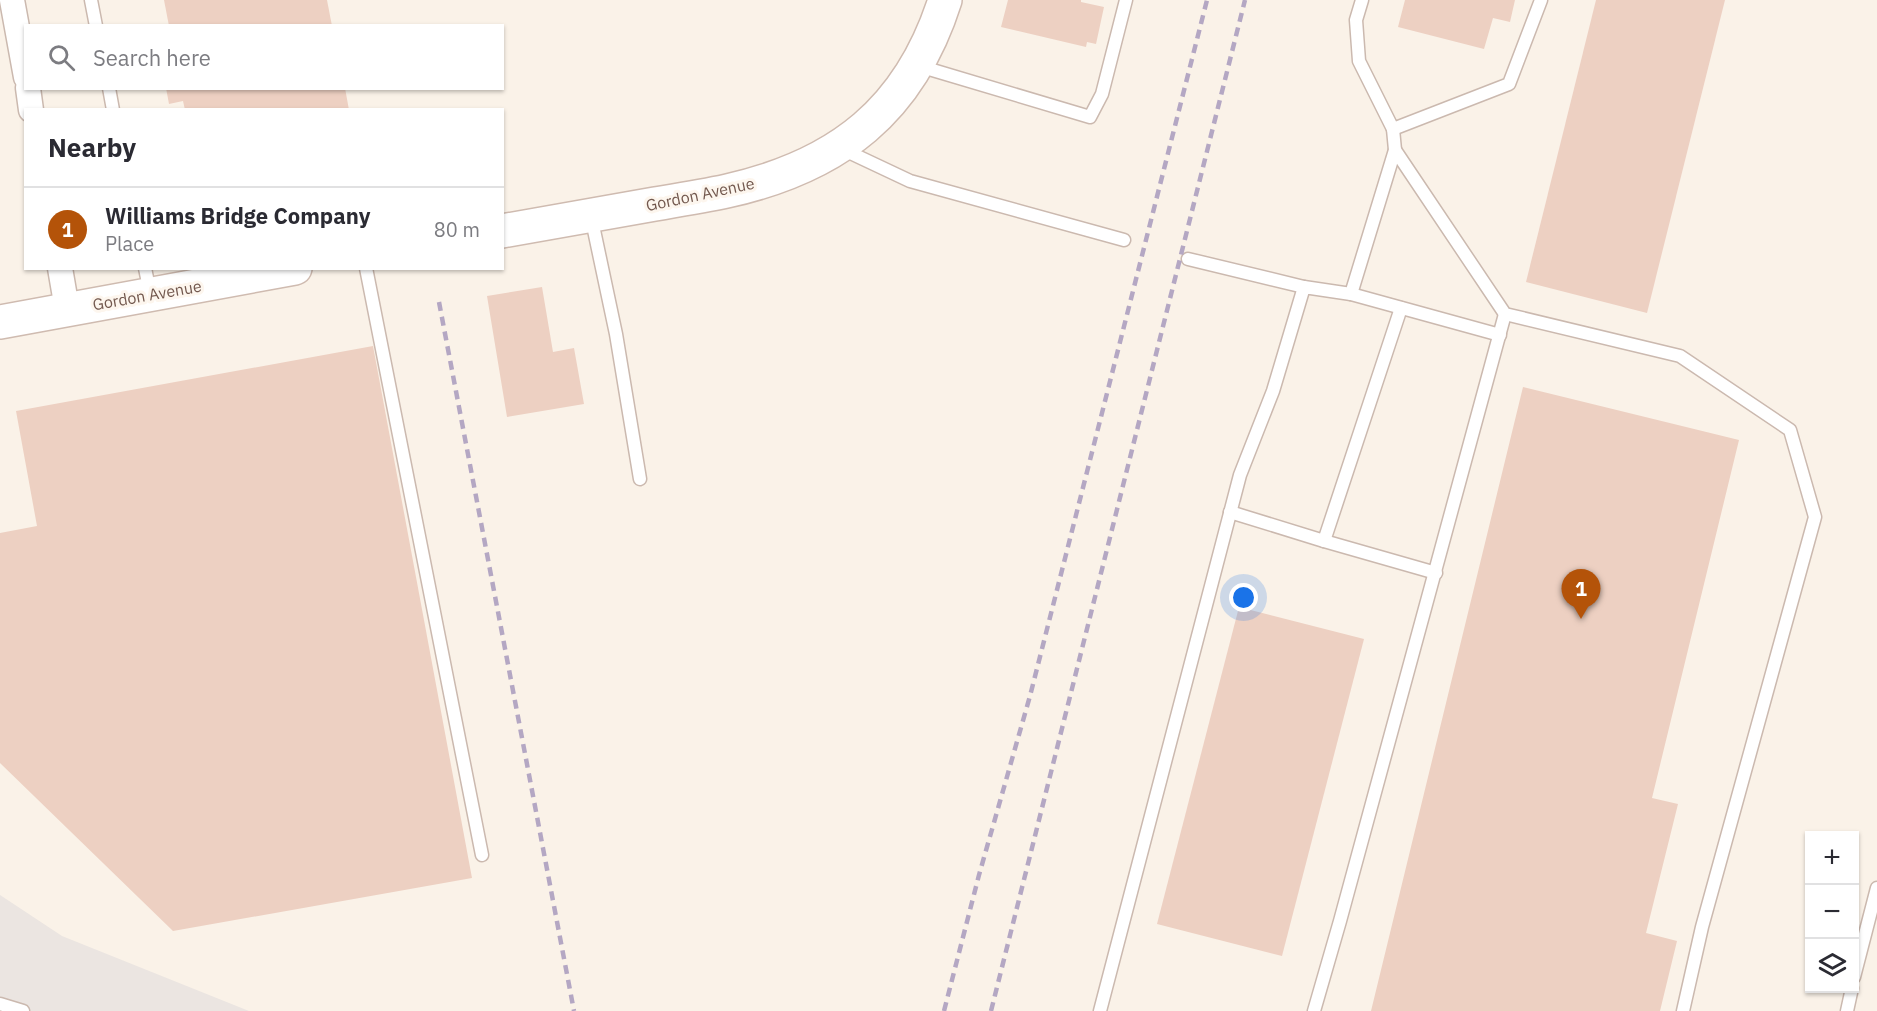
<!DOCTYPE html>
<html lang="en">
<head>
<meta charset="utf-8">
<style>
  body { margin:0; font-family:"IBM Plex Sans",sans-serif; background:#f7f7f7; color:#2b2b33 }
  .controls { position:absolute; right:18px; bottom:18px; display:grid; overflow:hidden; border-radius:0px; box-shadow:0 2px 4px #0004 }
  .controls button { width:54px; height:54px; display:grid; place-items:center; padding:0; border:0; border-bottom:2px solid #e1e1e2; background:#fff; color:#2b2b33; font:30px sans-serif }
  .you { position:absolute; left:1244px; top:598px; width:21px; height:21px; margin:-15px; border:4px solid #fff; border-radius:50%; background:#1a73e8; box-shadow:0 0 0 9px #1a73e833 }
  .badge { display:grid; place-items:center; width:39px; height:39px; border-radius:50%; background:#b45309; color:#fff; font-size:20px; font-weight:700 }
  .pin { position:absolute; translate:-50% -50px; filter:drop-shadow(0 2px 3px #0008) }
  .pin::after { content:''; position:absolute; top:32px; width:21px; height:18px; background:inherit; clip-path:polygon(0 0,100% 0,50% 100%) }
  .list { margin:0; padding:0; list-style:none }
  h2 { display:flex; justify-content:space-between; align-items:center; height:78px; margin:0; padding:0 24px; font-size:26px }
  h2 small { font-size:20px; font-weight:400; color:#7c7c81 }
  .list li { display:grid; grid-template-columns:39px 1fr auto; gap:18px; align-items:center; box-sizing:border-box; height:84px; padding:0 24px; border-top:2px solid #e1e1e2 }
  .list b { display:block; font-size:22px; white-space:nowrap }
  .list p { margin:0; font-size:20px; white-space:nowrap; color:#7c7c81 }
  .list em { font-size:20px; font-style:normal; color:#7c7c81 }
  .icon { flex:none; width:33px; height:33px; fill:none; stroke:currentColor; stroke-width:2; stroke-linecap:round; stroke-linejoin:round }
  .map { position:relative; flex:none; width:1877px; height:1011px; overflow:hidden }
  .search { position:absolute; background:#fff; box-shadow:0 2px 4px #0004; left:24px; top:24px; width:480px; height:66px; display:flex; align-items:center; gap:15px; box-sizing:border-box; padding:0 21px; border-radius:0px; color:#7c7c81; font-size:22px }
  .panel { position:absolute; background:#fff; box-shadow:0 2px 4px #0004; left:24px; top:108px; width:480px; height:162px; border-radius:0px }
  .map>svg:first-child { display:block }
  .industrial { fill:#ebe5e1 }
  .building { fill:#edd0c2 }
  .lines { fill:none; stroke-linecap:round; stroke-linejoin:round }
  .lane-casing { stroke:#cbb9af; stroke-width:15 }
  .street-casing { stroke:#cbb9af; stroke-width:27 }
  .secondary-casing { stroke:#cfbbb0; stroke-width:36 }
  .lane { stroke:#fff; stroke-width:12 }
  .street { stroke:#fff; stroke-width:24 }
  .secondary { stroke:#fff; stroke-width:33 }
  .rail { stroke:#b4a7c3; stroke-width:4.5; stroke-dasharray:9 6; stroke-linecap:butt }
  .labels { text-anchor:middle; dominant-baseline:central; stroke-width:6; stroke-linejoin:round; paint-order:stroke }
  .street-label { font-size:16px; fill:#72584e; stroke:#fdf6ee }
</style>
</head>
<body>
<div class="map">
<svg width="1877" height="1011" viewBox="0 0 1877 1011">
  <rect width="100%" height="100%" fill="#faf2e8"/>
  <path class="industrial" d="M0 895 62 936 249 1011H0Z"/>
  <g class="building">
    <path d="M164 0H327L332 26H169Z"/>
    <path d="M1008 0H1081V2L1104 7 1096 44 1087 42 1086 47 1001 27Z"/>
    <path d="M1405 0H1515L1510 22 1493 18 1484 49 1398 27Z"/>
    <path d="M1596 0H1725L1647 313 1526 282Z"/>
    <path d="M166 88H345L349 110H185L183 101 169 104Z"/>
    <path d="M542 287 553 352 574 348 584 404 507 417 487 296Z"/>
    <path d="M373 346 472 878 173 931 0 763V533L37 526 16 411Z"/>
    <path d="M1523 387 1739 440 1652 798 1678 804 1646 933 1677 941 1660 1011H1371Z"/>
    <path d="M1239 607 1364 639 1282 956 1157 924Z"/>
  </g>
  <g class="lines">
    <g class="lane-casing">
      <g id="lane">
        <path d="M91 0 96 26"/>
        <path d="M1362 0 1356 20 1359 61 1393 129 1509 84 1541 0"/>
        <path d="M919 66 1090 117 1102 94 1126 0"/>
        <path d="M109 88 113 110"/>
        <path d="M840 148 910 181 1124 240"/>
        <path d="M1395 150 1505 314 1680 356 1790 430 1815 517 1702 927 1683 1011"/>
        <path d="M591 216 616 334 640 479"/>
        <path d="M1188 259 1304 287"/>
        <path d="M145 268 150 293"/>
        <path d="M366 268 482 855"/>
        <path d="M1351 294 1500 335"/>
        <path d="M1401 308 1324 541 1436 573"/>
        <path d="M1230 512 1324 541"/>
        <path d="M1854 977 1877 888"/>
        <path d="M0 1004 23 1011"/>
        <path d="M1100 1011 1240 475 1273 391 1304 287 1351 294 1395 150 1393 129"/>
        <path d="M1314 1011 1340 921 1505 314"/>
        <path d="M1847 1011 1852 988"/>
      </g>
    </g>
    <g class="street-casing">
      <g id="street">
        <path d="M12 0 26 77"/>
        <path d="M28 88 31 110"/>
        <path d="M60 268 67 309"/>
      </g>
    </g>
    <g class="secondary-casing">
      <g id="secondary">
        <path d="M502 231C553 222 604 213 655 204 679 200 704 196 727 191 839 166 910 110 945 0"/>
        <path d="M0 322 295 268"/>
      </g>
    </g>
    <use href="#lane" class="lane"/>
    <use href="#street" class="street"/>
    <use href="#secondary" class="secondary"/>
    <g class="rail">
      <path d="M439 302 574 1011"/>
      <path d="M944 1011 979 875 1030 696 1207 0"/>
      <path d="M991 1011 1245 0"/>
    </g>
  </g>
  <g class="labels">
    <g class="street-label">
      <text transform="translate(700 194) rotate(-12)">Gordon Avenue</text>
      <text transform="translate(147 295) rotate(-10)">Gordon Avenue</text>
    </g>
  </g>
</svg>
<div class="controls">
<button>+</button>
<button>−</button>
<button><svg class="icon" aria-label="layers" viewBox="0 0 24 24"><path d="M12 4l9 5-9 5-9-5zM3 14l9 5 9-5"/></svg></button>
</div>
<div class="you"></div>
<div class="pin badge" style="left:1581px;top:619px">1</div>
<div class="search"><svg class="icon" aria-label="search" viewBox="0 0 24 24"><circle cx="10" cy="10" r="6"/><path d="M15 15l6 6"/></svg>Search here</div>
<section class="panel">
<h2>Nearby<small></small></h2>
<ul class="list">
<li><span class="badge">1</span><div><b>Williams Bridge Company</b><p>Place</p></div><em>80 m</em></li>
</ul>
</section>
</div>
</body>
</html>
